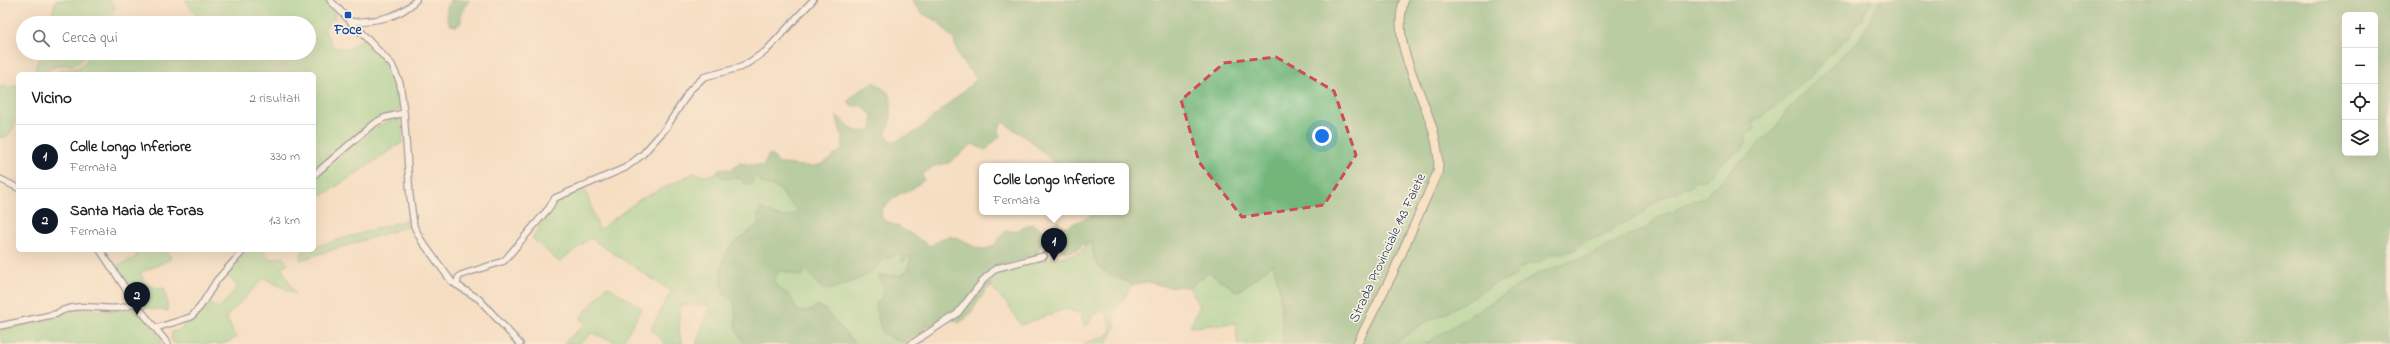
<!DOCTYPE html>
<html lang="it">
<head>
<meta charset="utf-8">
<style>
  body { margin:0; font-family:"Indie Flower",sans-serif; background:#f2f2f2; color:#222 }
  .controls { position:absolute; right:12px; top:12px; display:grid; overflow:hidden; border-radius:6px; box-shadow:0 4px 16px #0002 }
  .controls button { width:36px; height:36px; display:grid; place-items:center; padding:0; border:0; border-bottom:1px solid #e0e0e0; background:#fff; color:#222; font:20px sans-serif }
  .you { position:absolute; left:1322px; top:136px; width:14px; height:14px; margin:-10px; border:3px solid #fff; border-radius:50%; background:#1a73e8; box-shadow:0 0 0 6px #1a73e833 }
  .badge { display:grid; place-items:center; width:26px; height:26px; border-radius:50%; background:#111827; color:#fff; font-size:13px; font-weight:700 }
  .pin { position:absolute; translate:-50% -33px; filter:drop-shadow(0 1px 2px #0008) }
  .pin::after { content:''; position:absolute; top:21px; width:14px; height:12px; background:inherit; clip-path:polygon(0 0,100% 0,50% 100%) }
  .popup { position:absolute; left:979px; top:163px; width:150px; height:52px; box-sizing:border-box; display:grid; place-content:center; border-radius:6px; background:#fff; filter:drop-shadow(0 1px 3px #0005); font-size:13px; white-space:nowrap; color:#767676 }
  .popup b { font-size:15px; color:#222 }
  .popup::after { content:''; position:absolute; left:50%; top:100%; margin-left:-8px; border:8px solid transparent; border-top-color:#fff }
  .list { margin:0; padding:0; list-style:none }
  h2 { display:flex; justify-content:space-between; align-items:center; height:52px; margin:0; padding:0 16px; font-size:17px }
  h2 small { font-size:13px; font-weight:400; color:#767676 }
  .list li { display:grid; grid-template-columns:26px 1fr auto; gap:12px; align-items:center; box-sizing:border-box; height:64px; padding:0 16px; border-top:1px solid #e0e0e0 }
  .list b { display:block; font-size:15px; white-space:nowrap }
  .list p { margin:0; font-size:13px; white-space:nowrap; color:#767676 }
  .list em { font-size:13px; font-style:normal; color:#767676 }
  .icon { flex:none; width:22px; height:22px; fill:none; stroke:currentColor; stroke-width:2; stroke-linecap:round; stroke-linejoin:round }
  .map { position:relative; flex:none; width:2390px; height:344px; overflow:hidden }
  .search { position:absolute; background:#fff; box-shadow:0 4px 16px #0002; left:16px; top:16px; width:300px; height:44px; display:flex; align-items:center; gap:10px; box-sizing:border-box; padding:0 14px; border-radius:22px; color:#767676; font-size:15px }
  .panel { position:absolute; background:#fff; box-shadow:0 4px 16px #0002; left:16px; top:72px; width:300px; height:180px; border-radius:6px }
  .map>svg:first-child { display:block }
  .green { fill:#8ed58f; stroke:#548276 }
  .forest { fill:#72b67a; stroke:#46726c; fill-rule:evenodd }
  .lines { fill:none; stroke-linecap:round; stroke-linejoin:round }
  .street-casing { stroke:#3c496d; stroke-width:8 }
  .secondary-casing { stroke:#3c496d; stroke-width:10 }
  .street { stroke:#fff; stroke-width:5.5 }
  .secondary { stroke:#f9e7c3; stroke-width:8 }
  .marked { fill:none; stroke:#d1495b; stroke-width:3; stroke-dasharray:8 5; stroke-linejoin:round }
  .transit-dot { fill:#1a4fb4; stroke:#fcf5e5; stroke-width:1.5 }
  .labels { text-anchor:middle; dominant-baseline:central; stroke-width:3; stroke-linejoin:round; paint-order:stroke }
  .transit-label { font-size:14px; font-weight:bold; fill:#164399; stroke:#fcf5e5 }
  .street-label { font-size:14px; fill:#1b2f5e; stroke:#fcf5e5 }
</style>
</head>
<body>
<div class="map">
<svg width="2390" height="344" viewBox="0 0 2390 344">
  <rect width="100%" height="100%" fill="#fcf5e5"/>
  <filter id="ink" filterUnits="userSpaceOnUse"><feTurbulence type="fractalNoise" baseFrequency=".025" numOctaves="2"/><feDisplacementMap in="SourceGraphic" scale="8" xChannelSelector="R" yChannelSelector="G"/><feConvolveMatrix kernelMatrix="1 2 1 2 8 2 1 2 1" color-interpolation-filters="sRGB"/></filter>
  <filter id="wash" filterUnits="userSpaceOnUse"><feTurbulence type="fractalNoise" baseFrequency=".012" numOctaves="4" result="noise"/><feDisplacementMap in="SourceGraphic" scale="16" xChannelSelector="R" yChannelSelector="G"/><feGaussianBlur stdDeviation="0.9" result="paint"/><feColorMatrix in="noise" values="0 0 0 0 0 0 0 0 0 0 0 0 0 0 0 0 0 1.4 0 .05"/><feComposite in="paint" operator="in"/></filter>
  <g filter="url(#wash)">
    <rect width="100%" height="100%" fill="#f5dec2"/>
    <g class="green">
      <path d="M56 0H109L116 7 105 22 102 23H49Z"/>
      <path d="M185 0H325L332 8 335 18 324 29 333 47 348 49 362 39C381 58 404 81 399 110L370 123 314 170V74H54C72 63 76 78 91 53H309V23H189L199 19Z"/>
      <path d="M1872 0H1881L1860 38 1787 110 1774 130 1761 141 1751 154 1736 165 1724 180 1713 188 1705 198 1691 201 1673 212 1659 216 1644 230 1629 235 1595 253 1537 274 1425 344H1394L1423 323 1444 314 1495 283 1514 277 1520 268 1529 264 1540 262 1549 255 1575 250 1584 241 1610 233 1617 224C1642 223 1653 194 1677 193L1682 188H1689L1696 181 1704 180 1727 158 1742 149 1746 141 1747 133 1752 122 1760 119 1802 80 1809 78 1844 39 1849 38 1856 23 1863 20 1864 12Z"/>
      <path d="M40 53H86C76 71 73 62 57 66 47 69 46 74 34 74Z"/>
      <path d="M18 86V122L16 121C13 129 10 138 0 138V87Z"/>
      <path d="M393 119H400L403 142 322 196 314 185V179L374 128Z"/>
      <path d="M694 173 705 176 717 173C723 181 747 179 758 177L762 183 780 189 786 199 799 211C785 222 775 216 762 209L760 223 753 228 730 297 735 306 736 330 745 344H696L710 305H680L679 333 683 344H665L651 329 671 291 590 238 559 262 532 238 555 204 563 196 585 189 599 230 639 200Z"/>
      <path d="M410 219 411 225 409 226 300 260 303 250H314V247Z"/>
      <path d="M1092 243C1098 278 1107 267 1132 285 1128 289 1127 294 1123 299 1114 313 1111 306 1116 327L1106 344H1083L1108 335 1111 328 1107 315 1103 311 1092 316 1089 324 1085 326 1079 313 1065 309 1021 325 1009 306 991 286 989 271 995 265 1038 254 1041 260 1077 254 1084 249 1085 244Z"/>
      <path d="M134 250H168L171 259 140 273C147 285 151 288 165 289L168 311 146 308 116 266 137 257Z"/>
      <path d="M249 250H262L271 259 283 257 288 264 281 267 295 294 264 278 226 317 236 338 223 344H174L171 340 172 332 184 328 183 325 198 314 207 301 215 307 222 306 238 286 226 275Z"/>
      <path d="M901 251 902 263 911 254C909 271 904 279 887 275L879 318 882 332 895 340 905 342 904 344H855L827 312 819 305 812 310 798 312 790 296 778 287 774 279 779 270 801 276 806 269C814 275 816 283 825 290L862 278 879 263Z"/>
      <path d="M1273 263 1279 285 1284 344H1238L1236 323 1190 327 1200 305 1189 287 1209 272 1238 292Z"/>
      <path d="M607 286 642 308 621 344 592 333 578 344H563L585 324 580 318Z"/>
      <path d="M75 308 103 311 134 309C142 316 162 332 161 344H3L0 330 49 320Z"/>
    </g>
    <g class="forest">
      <path d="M450 0H469L461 16V23L456 26 450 25C446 18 445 7 450 0Z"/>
      <path d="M911 0H1872L1864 12 1863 20 1856 23 1849 38 1844 39 1809 78C1799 81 1798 87 1791 94 1784 101 1760 119 1752 122L1755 129 1747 133 1746 141 1742 149 1727 158 1704 180 1696 181 1689 188H1682L1677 193C1653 194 1642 223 1617 224L1610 233 1584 241 1575 250 1549 255 1540 262 1528 264 1520 268 1514 277 1496 283 1444 314 1423 323 1394 344H1284L1279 285 1273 264 1238 292 1209 272 1189 287 1164 286 1147 282 1132 285C1121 277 1101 274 1095 261 1093 256 1093 248 1092 243L1082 245 1078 250 1066 252 1040 245 1038 254 995 265 989 271 991 286C977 297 976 313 959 323L948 318 932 326 926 325 924 331 905 342 895 340 882 332C880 322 875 314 875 304L881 298 884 289 879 276C900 274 908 282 911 255L902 263 900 252C894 256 889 257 884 260 879 263 876 267 872 271 868 276 830 292 824 289 815 286 813 274 806 269L802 276 780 270 774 279 778 287 790 296 798 312 812 310 818 305 827 312 855 344H745L736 330 735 306 730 297 723 293C717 248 729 248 760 223L757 215 762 208C775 216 786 222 798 211L786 199 780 189 762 183 758 177 753 178 752 184H745L740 178C730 177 724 182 717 173L720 168 731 170 740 163 763 166 768 155H772L779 164C794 163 810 171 825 162 831 159 835 153 842 150 844 138 838 128 837 116 850 126 853 136 872 129V116L862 106H851L848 101 856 93 874 82 890 94C892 105 893 125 885 133L890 140 894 142 917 131 977 79 959 58 954 40 937 21 921 13ZM1003 122 1033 143 1057 166H1126V212H1089L1091 216 1065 227 1057 221 1053 224 1052 235 1032 224 1015 231H1006C1000 235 998 244 991 247 974 255 963 234 947 237 941 238 935 243 930 246 915 236 899 226 882 219L881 210 899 194 909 191 924 180 922 175 934 166 949 163 972 144 986 150 1000 136 999 128Z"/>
      <path d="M1881 0H2390V344H1425L1537 274 1595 253 1629 235 1644 230 1659 216 1673 212 1691 201 1705 198 1712 188 1724 180 1736 165 1751 154 1761 141 1774 130 1787 110 1860 38ZM2345 15H2375V153H2345Z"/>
    </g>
  </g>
  <g filter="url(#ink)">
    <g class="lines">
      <g class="street-casing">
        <g id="street">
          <path d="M330 0 392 65 400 83 404 113 410 196 414 226 421 240 452 282 479 299 520 344"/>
          <path d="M351 22C374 21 399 19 416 0"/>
          <path d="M314 175 373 124 384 118 404 113"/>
          <path d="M0 179 18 188"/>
          <path d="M100 250 135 303 168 344"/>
          <path d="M457 285 458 278 461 275 504 261 549 208 555 198 625 168 642 155 666 128 690 90 704 77 742 67 766 51 813 0"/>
          <path d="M0 326 56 314C83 297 109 317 135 303"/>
          <path d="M156 328 191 317 200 307 217 280 244 250"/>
          <path d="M911 344 957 314 985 278 997 268 1044 256"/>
        </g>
      </g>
      <g class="secondary-casing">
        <path id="secondary" d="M1357 344 1393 273 1438 171C1443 113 1386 56 1404 0"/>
      </g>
      <use href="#street" class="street"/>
      <use href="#secondary" class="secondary"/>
    </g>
  </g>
  <path d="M0 0H2390V344H0ZM1276 57 1334 91 1356 155 1324 205 1242 217 1199 162 1181 100 1224 63Z" fill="#f5dec2" fill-opacity=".55" fill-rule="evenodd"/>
  <path class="marked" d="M1276 57 1334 91 1356 155 1324 205 1242 217 1199 162 1181 100 1224 63Z"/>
  <rect class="transit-dot" x="344" y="11" width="8" height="8" rx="2"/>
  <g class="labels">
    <g class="transit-label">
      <text x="348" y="30">Foce</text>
    </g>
    <g class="street-label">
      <text transform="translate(1388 248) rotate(-65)">Strada Provinciale 143 Faiete</text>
    </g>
  </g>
</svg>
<div class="controls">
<button>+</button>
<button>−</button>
<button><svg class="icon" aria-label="locate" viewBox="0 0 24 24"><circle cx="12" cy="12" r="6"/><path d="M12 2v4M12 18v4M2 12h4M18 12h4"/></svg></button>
<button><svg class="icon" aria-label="layers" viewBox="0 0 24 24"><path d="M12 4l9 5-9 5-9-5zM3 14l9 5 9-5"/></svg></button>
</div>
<div class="you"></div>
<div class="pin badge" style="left:1054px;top:261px">1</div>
<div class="popup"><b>Colle Longo Inferiore</b>Fermata</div>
<div class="pin badge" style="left:137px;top:315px">2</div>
<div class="search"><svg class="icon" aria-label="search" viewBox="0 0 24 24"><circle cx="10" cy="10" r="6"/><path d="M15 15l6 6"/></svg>Cerca qui</div>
<section class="panel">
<h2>Vicino<small>2 risultati</small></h2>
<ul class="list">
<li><span class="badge">1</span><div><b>Colle Longo Inferiore</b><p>Fermata</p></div><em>330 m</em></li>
<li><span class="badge">2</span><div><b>Santa Maria de Foras</b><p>Fermata</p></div><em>1.3 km</em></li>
</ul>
</section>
</div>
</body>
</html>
